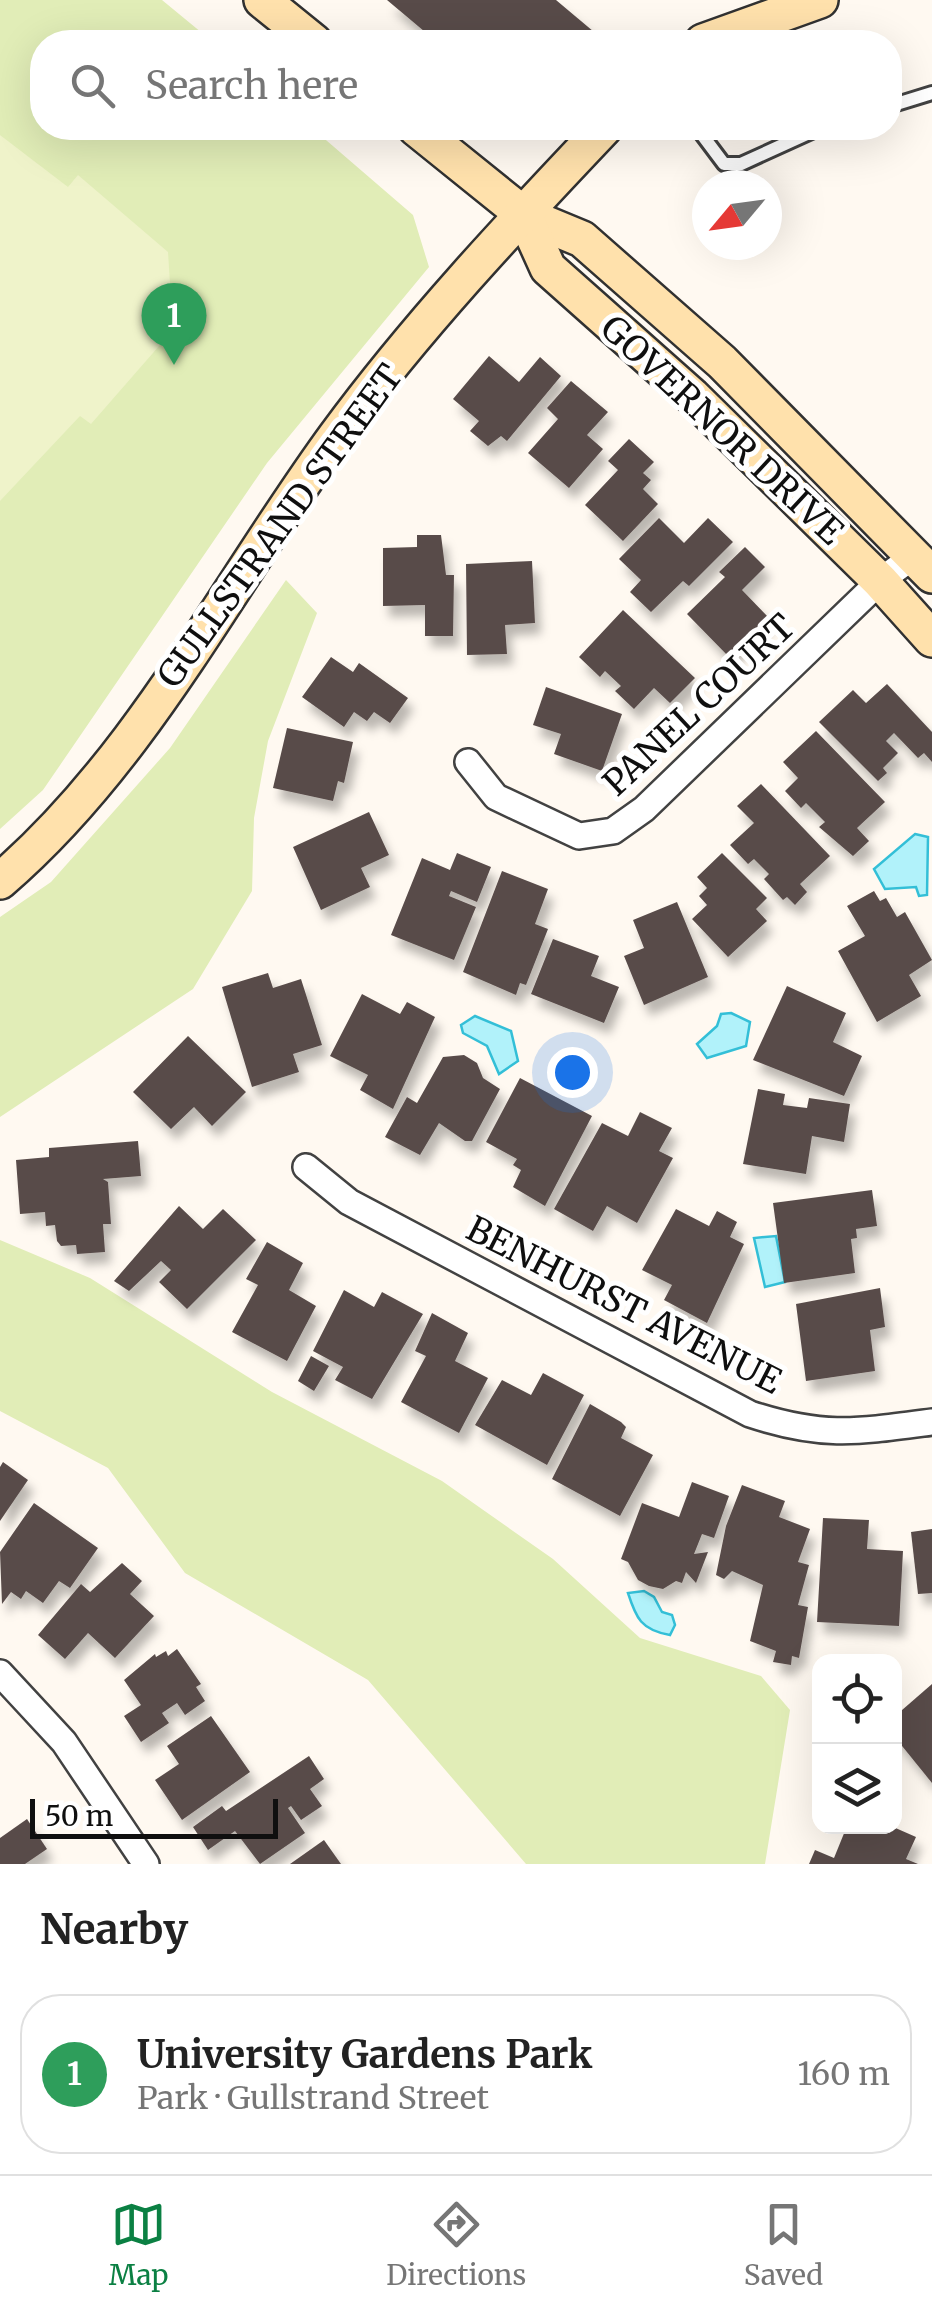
<!DOCTYPE html>
<html lang="en">
<head>
<meta charset="utf-8">
<style>
  body { margin:0; font-family:Merriweather,serif; background:#f2f2f2; color:#222 }
  .controls { position:absolute; right:30px; bottom:30px; display:grid; overflow:hidden; border-radius:20px; box-shadow:0 10px 40px #0002 }
  .controls button { width:90px; height:90px; display:grid; place-items:center; padding:0; border:0; border-bottom:2px solid #e0e0e0; background:#fff; color:#222; font:50px sans-serif }
  .compass { position:absolute; left:692px; top:170px; width:90px; height:90px; border-radius:50%; background:#fff; box-shadow:0 10px 40px #0002; rotate:241deg }
  .scale { position:absolute; left:30px; bottom:25px; width:248px; box-sizing:border-box; padding-left:10px; border:5px solid #0f0f0f; border-top:0; font-size:28px; line-height:35px; white-space:nowrap; color:#0f0f0f; -webkit-text-stroke:8px #fff; paint-order:stroke }
  .you { position:absolute; left:572px; top:1072px; width:35px; height:35px; margin:-25px; border:8px solid #fff; border-radius:50%; background:#1a73e8; box-shadow:0 0 0 15px #1a73e833 }
  .badge { display:grid; place-items:center; width:65px; height:65px; border-radius:50%; background:#0b8043; color:#fff; font-size:32px; font-weight:700 }
  .pin { position:absolute; translate:-50% -82px; filter:drop-shadow(0 2px 5px #0008) }
  .pin::after { content:''; position:absolute; top:52px; width:35px; height:30px; background:inherit; clip-path:polygon(0 0,100% 0,50% 100%) }
  .list { margin:0; padding:0; list-style:none }
  h2 { display:flex; justify-content:space-between; align-items:center; height:130px; margin:0; padding:0 40px; font-size:42px }
  h2 small { font-size:32px; font-weight:400; color:#767676 }
  .list li { display:grid; grid-template-columns:65px 1fr auto; gap:30px; align-items:center; box-sizing:border-box; height:160px; margin:0 20px 20px; padding:0 20px; border:2px solid #e0e0e0; border-radius:40px }
  .list b { display:block; font-size:38px; white-space:nowrap }
  .list p { margin:0; font-size:32px; white-space:nowrap; color:#767676 }
  .list em { font-size:32px; font-style:normal; color:#767676 }
  .icon { flex:none; width:55px; height:55px; fill:none; stroke:currentColor; stroke-width:2; stroke-linecap:round; stroke-linejoin:round }
  .map { position:relative; flex:none; width:932px; height:1864px; overflow:hidden }
  .search { position:absolute; background:#fff; box-shadow:0 10px 40px #0002; left:30px; right:30px; top:30px; height:110px; display:flex; align-items:center; gap:25px; box-sizing:border-box; padding:0 35px; border-radius:40px; color:#767676; font-size:38px }
  .sheet { height:310px; background:#fff }
  nav { display:flex; justify-content:space-around; align-items:center; box-sizing:border-box; height:140px; border-top:2px solid #e0e0e0; background:#fff; font-size:28px; color:#767676 }
  nav a { display:grid; justify-items:center; gap:5px }
  nav .on { color:#0b8043 }
  .map>svg:first-child { display:block }
  .green { fill:#e1edb7 }
  .pitch { fill:#eff3ca }
  .water { fill:#b1f2fa; stroke:#33bfd7; stroke-width:2.5 }
  .building { fill:#594c4a; filter:url(#shadow) }
  .lines { fill:none; stroke-linecap:round; stroke-linejoin:round }
  .lane-casing { stroke:#424242; stroke-width:18 }
  .street-casing { stroke:#424242; stroke-width:30 }
  .secondary-casing { stroke:#313131; stroke-width:40 }
  .lane { stroke:#fff; stroke-width:12 }
  .street { stroke:#fff; stroke-width:25 }
  .secondary { stroke:#ffe1ac; stroke-width:35 }
  .labels { text-anchor:middle; dominant-baseline:central; stroke-width:10; stroke-linejoin:round; paint-order:stroke }
  .street-label { font-size:35px; fill:#0f0f0f; stroke:#fff }
</style>
</head>
<body>
<div class="map">
<svg width="932" height="1864" viewBox="0 0 932 1864">
  <defs>
    <filter id="shadow"><feDropShadow dx="6" dy="11" stdDeviation="5" flood-color="#0004"/></filter>
  </defs>
  <rect width="100%" height="100%" fill="#fff9f1"/>
  <g class="green">
    <path d="M0 0H162L213 42H42V128H312L413 215 429 267 267 463 43 790 0 829Z"/>
    <path d="M286 580 317 613 268 741 254 818 252 891 193 989 0 1117V917L51 882 170 748Z"/>
    <path d="M0 1240 90 1278 272 1392 442 1481 553 1559 640 1638 761 1676 790 1710 765 1864H526L368 1680 185 1573 108 1468 0 1411Z"/>
  </g>
  <path class="pitch" d="M0 135 68 187 78 175 168 252 173 330 91 424 80 416 0 501Z"/>
  <g class="water">
    <path d="M915 834 928 837 927 895 919 896 916 887 885 889 874 869Z"/>
    <path d="M731 1013 750 1022 746 1046 707 1058 697 1044 717 1026 721 1014Z"/>
    <path d="M475 1016 511 1031 518 1061 499 1074 487 1046 463 1033 461 1025Z"/>
    <path d="M776 1236 785 1282 765 1287 754 1238Z"/>
    <path d="M644 1591 654 1597 662 1612 672 1615 675 1625 670 1635C641 1630 636 1618 628 1593Z"/>
  </g>
  <g class="building">
    <path d="M387 0H556L600 37 595 42H437Z"/>
    <path d="M489 356 519 382 540 357 561 376 507 441 501 436 488 446 470 431 479 421 453 399Z"/>
    <path d="M571 381 608 412 587 435 603 449 569 488 528 453 558 419 547 408Z"/>
    <path d="M629 439 654 462 643 473 651 480 643 489 658 504 623 541 585 505 618 470 608 461Z"/>
    <path d="M659 518 684 543 708 518 733 542 689 586 683 581 651 612 630 592 641 580 619 559Z"/>
    <path d="M417 535H441L446 575H454L453 636H425V605L383 606V548L417 547Z"/>
    <path d="M745 547 765 567 742 590 769 618 729 657 687 614 725 577 719 572Z"/>
    <path d="M532 561 535 623 505 625 507 654 467 655 466 564Z"/>
    <path d="M623 610 695 678 670 703 654 688 634 709 615 691 621 686 605 671 600 677 579 657Z"/>
    <path d="M331 657 353 672 359 663 408 698 390 723 374 712 367 721 354 712 344 727 302 697Z"/>
    <path d="M887 684 932 732V762L924 753 918 758 894 733 886 741 898 753 883 768 887 773 878 781 819 722 853 690 866 703Z"/>
    <path d="M546 687 622 714 602 771 554 754 561 734 533 725Z"/>
    <path d="M287 728 353 742 344 783 338 781 333 801 273 788Z"/>
    <path d="M816 731 885 802 857 828 869 841 853 856 819 827 825 822 806 803 801 808 785 791 798 778 783 762Z"/>
    <path d="M761 784 830 856 800 884 807 892 795 905 787 897 783 900 764 879 769 874 754 859 748 864 730 845 754 823 737 806Z"/>
    <path d="M369 812 389 855 361 868 370 887 321 910 293 847Z"/>
    <path d="M457 853 491 867 477 902 451 891 449 896 476 907 454 960 391 935 422 858 450 870Z"/>
    <path d="M722 853 767 898 756 909 767 921 728 957 692 919 707 905 699 896 707 888 697 877Z"/>
    <path d="M502 871 548 889 535 924 548 929 526 985 520 983 516 995 463 972Z"/>
    <path d="M874 891 880 901 886 898 897 917 905 912 932 960 909 975 921 996 877 1022 838 951 865 936 847 906Z"/>
    <path d="M677 902 708 977 644 1005 624 956 644 948 633 920Z"/>
    <path d="M553 939 599 956 591 976 619 987 604 1023 531 994Z"/>
    <path d="M268 973 273 988 301 979 322 1045 293 1054 299 1072 252 1087 222 987Z"/>
    <path d="M787 986 846 1013 833 1042 862 1056 844 1096 753 1060Z"/>
    <path d="M362 994 400 1014 407 1002 435 1017 393 1109 360 1090 368 1075 330 1056Z"/>
    <path d="M188 1036 246 1092 212 1126 194 1107 171 1129 133 1092Z"/>
    <path d="M464 1055 477 1063 483 1078 500 1089 472 1141H465L439 1123 420 1155 385 1137 407 1097 417 1103 443 1057Z"/>
    <path d="M520 1078 592 1116 545 1206 513 1187 521 1170 513 1165 517 1159 486 1142Z"/>
    <path d="M758 1089 785 1094 783 1105 807 1108 809 1098 850 1104 844 1142 812 1136 806 1174 743 1164Z"/>
    <path d="M640 1112 672 1128 659 1151 673 1158 637 1223 607 1206 593 1231 554 1209 602 1123 628 1136Z"/>
    <path d="M138 1141 141 1176 103 1179 108 1182 111 1224H103L105 1252 77 1254 76 1245 61 1246 57 1241 55 1225 46 1226 45 1212 20 1214 16 1160 49 1157V1148Z"/>
    <path d="M872 1190 877 1226 856 1229 857 1238 851 1239 855 1273 784 1283 773 1203Z"/>
    <path d="M179 1206 203 1229 223 1209 256 1240 187 1309 159 1282 171 1270 161 1261 129 1291 114 1281Z"/>
    <path d="M676 1209 709 1226 717 1211 737 1222 730 1237 744 1244 707 1323 664 1300 672 1285 642 1270Z"/>
    <path d="M267 1242 303 1263 289 1290 316 1306 287 1361 232 1332 258 1285 246 1279Z"/>
    <path d="M880 1288 885 1327 870 1330 875 1371 806 1381 796 1304Z"/>
    <path d="M344 1290 374 1307 382 1292 423 1314 372 1399 335 1380 343 1367 313 1351Z"/>
    <path d="M432 1313 468 1333 455 1361 488 1378 459 1433 401 1402 426 1356 415 1351Z"/>
    <path d="M311 1356 329 1366 314 1391 298 1381Z"/>
    <path d="M543 1373 584 1395 547 1465 475 1425 502 1380 531 1395Z"/>
    <path d="M590 1404 621 1422 626 1427 621 1438 653 1455 620 1516 552 1479Z"/>
    <path d="M3 1462 28 1480 0 1521V1467Z"/>
    <path d="M692 1482 729 1496 714 1538 702 1534 694 1554 708 1552 696 1583 686 1572 682 1583 676 1581 663 1589 649 1586 638 1580 628 1562 621 1559 642 1503 679 1517Z"/>
    <path d="M742 1485 785 1501 779 1517 810 1529 798 1562 809 1565 798 1605 808 1607 799 1658 792 1656 791 1665 773 1662 776 1651 750 1641 763 1585 732 1571 724 1579 716 1575 726 1526Z"/>
    <path d="M34 1503 98 1548 70 1588 59 1581 43 1603 26 1591 21 1599 11 1592 2 1604 0 1552Z"/>
    <path d="M823 1518 869 1520 867 1549 903 1551 899 1626 817 1622Z"/>
    <path d="M932 1529V1593L918 1594 911 1532Z"/>
    <path d="M122 1563 142 1581 130 1594 154 1616 115 1658 88 1633 65 1659 38 1635 81 1584 90 1592Z"/>
    <path d="M177 1649 201 1684 196 1687 205 1701 185 1715 177 1703 162 1713 169 1723 141 1742 124 1716 141 1705 124 1680 155 1654 156 1657 166 1651 168 1656Z"/>
    <path d="M932 1684V1783L894 1736V1717Z"/>
    <path d="M211 1716 250 1772 182 1820 155 1780 179 1764 167 1746Z"/>
    <path d="M309 1756 324 1779 310 1789 322 1806 301 1820 291 1806 288 1808 305 1833 260 1864 235 1831 208 1850 193 1827 222 1806 226 1811Z"/>
    <path d="M27 1819 47 1849 25 1864H0V1838Z"/>
    <path d="M847 1826H891L916 1837 906 1859 918 1864H809L815 1850 834 1858Z"/>
    <path d="M324 1840 341 1864H290Z"/>
  </g>
  <g class="lines">
    <g class="lane-casing">
      <g id="lane">
        <path d="M890 106 932 93"/>
        <path d="M697 128 724 164H741L820 128"/>
      </g>
    </g>
    <g class="street-casing">
      <g id="street">
        <path d="M468 762 496 797 579 836 613 831 644 809 880 581 915 555"/>
        <path d="M306 1167 349 1202 750 1414C823 1438 857 1432 932 1422"/>
        <path d="M0 1673 64 1742 146 1864"/>
      </g>
    </g>
    <g class="secondary-casing">
      <g id="secondary">
        <path d="M262 0 314 42"/>
        <path d="M703 42 820 0"/>
        <path d="M416 128 524 215 582 239 722 362 932 575"/>
        <path d="M524 215 548 268 692 396 880 581 932 639"/>
        <path d="M0 881C142 759 227 585 336 436 416 327 512 225 604 128"/>
      </g>
    </g>
    <use href="#lane" class="lane"/>
    <use href="#street" class="street"/>
    <use href="#secondary" class="secondary"/>
  </g>
  <g class="labels">
    <g class="street-label">
      <text transform="translate(722 430) rotate(43)">GOVERNOR DRIVE</text>
      <text transform="translate(280 526) rotate(-54)">GULLSTRAND STREET</text>
      <text transform="translate(699 705) rotate(-43)">PANEL COURT</text>
      <text transform="translate(624 1305) rotate(27)">BENHURST AVENUE</text>
    </g>
  </g>
</svg>
<div class="controls">
<button><svg class="icon" aria-label="locate" viewBox="0 0 24 24"><circle cx="12" cy="12" r="6"/><path d="M12 2v4M12 18v4M2 12h4M18 12h4"/></svg></button>
<button><svg class="icon" aria-label="layers" viewBox="0 0 24 24"><path d="M12 4l9 5-9 5-9-5zM3 14l9 5 9-5"/></svg></button>
</div>
<svg class="compass" viewBox="-18 -18 36 36"><path d="M0-13l5 13h-10z" fill="#e53935"/><path d="M0 13l5-13h-10z" fill="#767676"/></svg>
<div class="scale">50 m</div>
<div class="you"></div>
<div class="pin badge" style="left:174px;top:365px;background:#2e9e5b">1</div>
<div class="search"><svg class="icon" aria-label="search" viewBox="0 0 24 24"><circle cx="10" cy="10" r="6"/><path d="M15 15l6 6"/></svg>Search here</div>
</div>
<section class="sheet">
<h2>Nearby<small></small></h2>
<ul class="list">
<li><span class="badge" style="background:#2e9e5b">1</span><div><b>University Gardens Park</b><p>Park · Gullstrand Street</p></div><em>160 m</em></li>
</ul>
</section>
<nav>
<a class="on"><svg class="icon" aria-label="map" viewBox="0 0 24 24"><path d="M3 6l6-2 6 2 6-2v14l-6 2-6-2-6 2zM9 4v14M15 6v14"/></svg>Map</a>
<a><svg class="icon" aria-label="directions" viewBox="0 0 24 24"><path d="M12 3l9 9-9 9-9-9zM9 14v-3h6M13 9l2 2-2 2"/></svg>Directions</a>
<a><svg class="icon" aria-label="saved" viewBox="0 0 24 24"><path d="M7 4h10v16l-5-4-5 4z"/></svg>Saved</a>
</nav>
</body>
</html>
